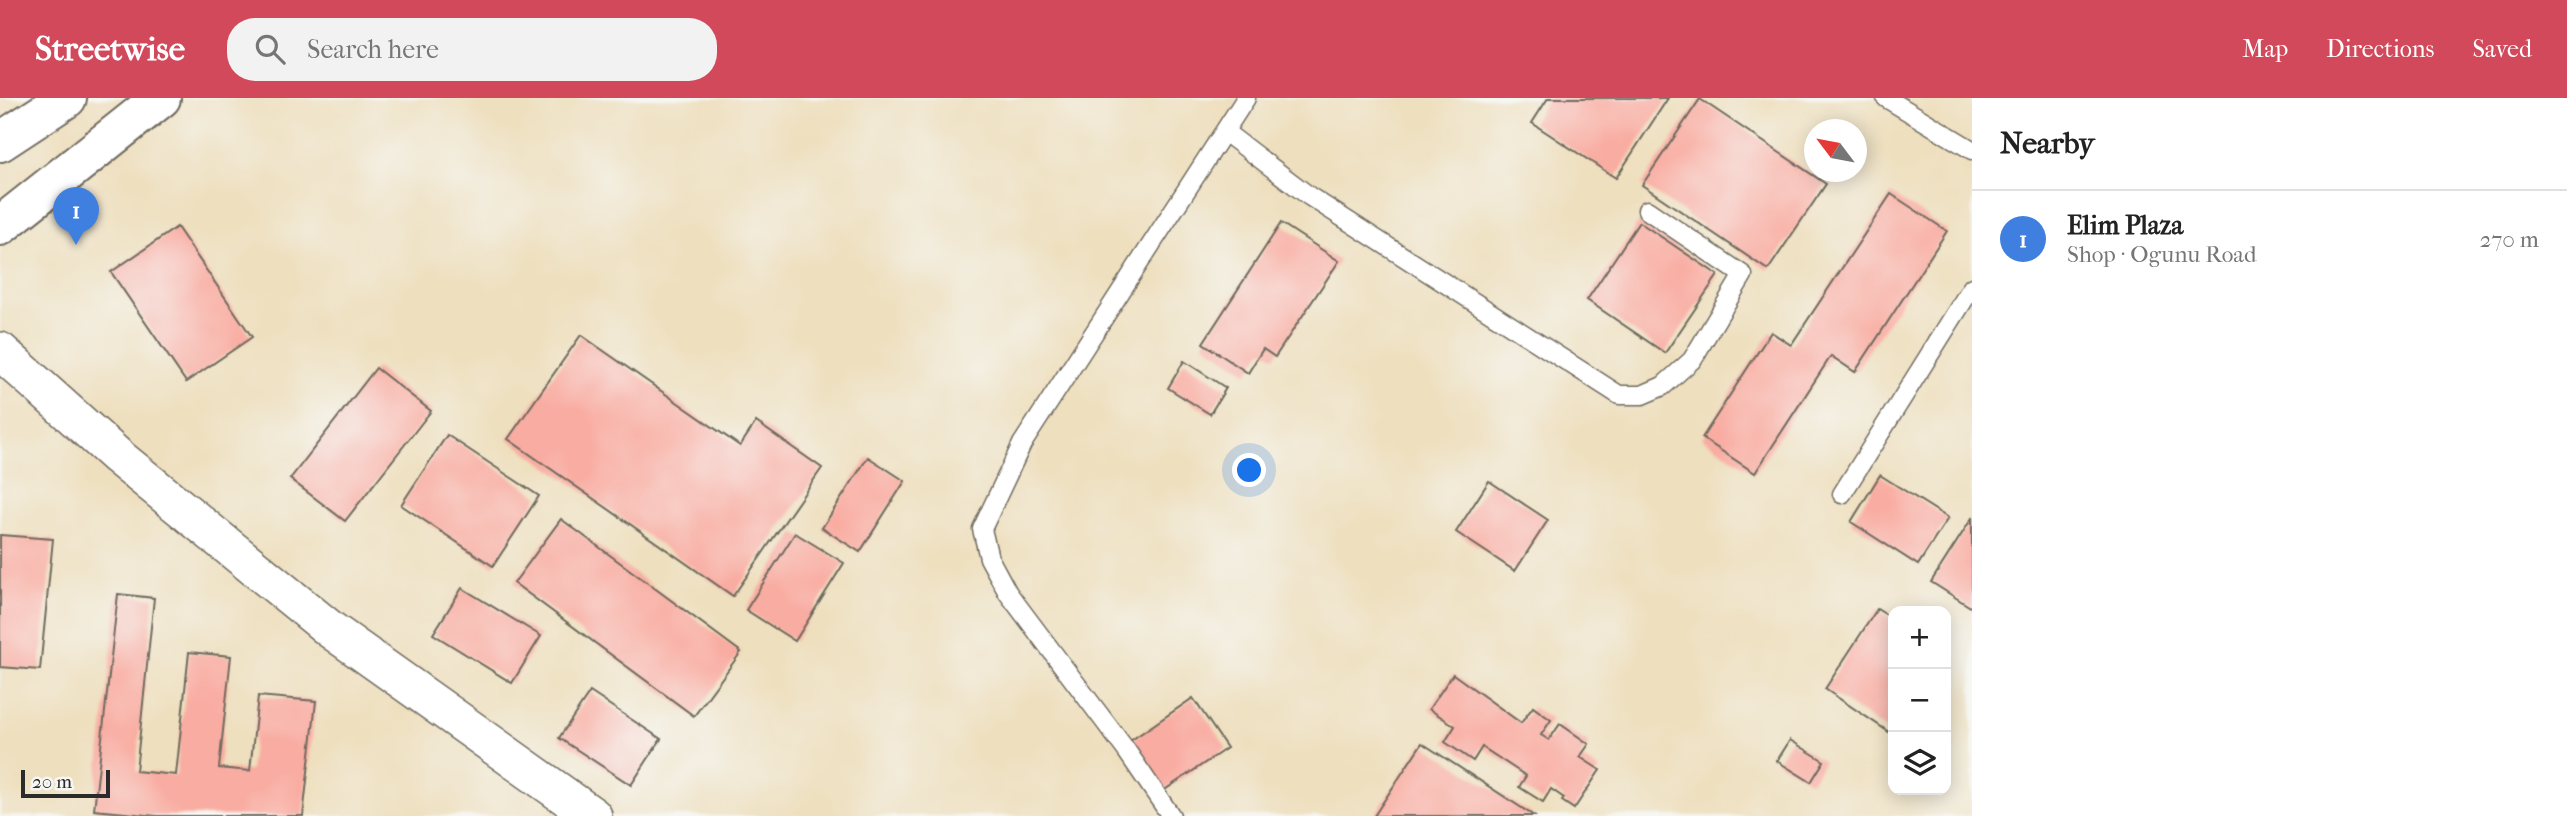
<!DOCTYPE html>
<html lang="en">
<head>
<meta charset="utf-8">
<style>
  body { margin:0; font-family:"IM FELL French Canon",serif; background:#f2f2f2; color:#222 }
  .controls { position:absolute; right:21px; bottom:21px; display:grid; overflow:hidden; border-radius:14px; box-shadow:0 4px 18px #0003 }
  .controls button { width:63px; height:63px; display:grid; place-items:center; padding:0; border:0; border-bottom:2px solid #e0e0e0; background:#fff; color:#222; font:35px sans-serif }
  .compass { position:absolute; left:1804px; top:21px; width:63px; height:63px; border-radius:50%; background:#fff; box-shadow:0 4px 18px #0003; rotate:302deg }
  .scale { position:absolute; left:21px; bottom:18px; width:89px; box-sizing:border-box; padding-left:7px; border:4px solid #2b2b2b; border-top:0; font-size:19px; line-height:24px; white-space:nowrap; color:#2b2b2b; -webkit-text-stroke:5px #f6f6f2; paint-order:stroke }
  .you { position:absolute; left:1250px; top:373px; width:24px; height:24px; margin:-18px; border:5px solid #fff; border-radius:50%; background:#1a73e8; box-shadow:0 0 0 10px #1a73e833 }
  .badge { display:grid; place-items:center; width:46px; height:46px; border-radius:50%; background:#d1495b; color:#fff; font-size:23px; font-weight:700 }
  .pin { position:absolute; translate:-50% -58px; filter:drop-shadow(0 2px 4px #0008) }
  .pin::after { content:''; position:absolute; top:37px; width:24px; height:21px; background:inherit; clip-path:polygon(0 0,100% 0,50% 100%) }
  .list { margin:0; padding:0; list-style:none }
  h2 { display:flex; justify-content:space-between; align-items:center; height:91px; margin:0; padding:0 28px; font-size:30px }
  h2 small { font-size:23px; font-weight:400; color:#767676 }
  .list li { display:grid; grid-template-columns:46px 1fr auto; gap:21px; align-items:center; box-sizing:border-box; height:98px; padding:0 28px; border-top:2px solid #e0e0e0 }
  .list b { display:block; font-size:26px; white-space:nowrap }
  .list p { margin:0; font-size:23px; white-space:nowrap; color:#767676 }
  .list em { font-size:23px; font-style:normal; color:#767676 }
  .icon { flex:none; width:38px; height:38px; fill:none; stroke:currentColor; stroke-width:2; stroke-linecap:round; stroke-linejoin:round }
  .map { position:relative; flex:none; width:1972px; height:718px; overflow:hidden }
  header { display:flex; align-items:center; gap:42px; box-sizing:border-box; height:98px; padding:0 35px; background:#d1495b; color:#fff }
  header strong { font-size:33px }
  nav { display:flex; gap:38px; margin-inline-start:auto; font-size:24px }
  .search { width:490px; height:63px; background:#f2f2f2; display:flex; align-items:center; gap:18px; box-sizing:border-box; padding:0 24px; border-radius:28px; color:#767676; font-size:26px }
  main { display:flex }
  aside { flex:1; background:#fff }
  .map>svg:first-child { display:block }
  .building { fill:#f9aca1 }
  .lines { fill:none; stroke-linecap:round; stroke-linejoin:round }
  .service-casing { stroke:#6f6a5e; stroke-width:21 }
  .minor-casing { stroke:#6f6a5e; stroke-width:40 }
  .secondary-casing { stroke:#6f6a5e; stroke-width:42 }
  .service { stroke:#fff; stroke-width:18 }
  .minor { stroke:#fff; stroke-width:37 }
  .secondary { stroke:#fff; stroke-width:38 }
</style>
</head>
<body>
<header>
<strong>Streetwise</strong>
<div class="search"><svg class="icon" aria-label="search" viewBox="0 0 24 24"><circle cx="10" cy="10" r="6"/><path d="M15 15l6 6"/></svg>Search here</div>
<nav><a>Map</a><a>Directions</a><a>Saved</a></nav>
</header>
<main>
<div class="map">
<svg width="1972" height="718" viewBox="0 0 1972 718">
  <rect width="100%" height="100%" fill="#f6f6f2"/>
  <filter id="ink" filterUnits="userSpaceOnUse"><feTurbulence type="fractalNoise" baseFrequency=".0143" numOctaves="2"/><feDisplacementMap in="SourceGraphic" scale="14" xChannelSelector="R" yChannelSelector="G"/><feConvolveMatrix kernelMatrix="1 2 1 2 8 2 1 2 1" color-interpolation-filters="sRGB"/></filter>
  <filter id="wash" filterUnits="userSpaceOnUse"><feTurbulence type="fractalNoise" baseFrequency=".00686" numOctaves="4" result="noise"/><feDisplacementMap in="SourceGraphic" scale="28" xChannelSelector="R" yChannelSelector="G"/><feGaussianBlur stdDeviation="1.57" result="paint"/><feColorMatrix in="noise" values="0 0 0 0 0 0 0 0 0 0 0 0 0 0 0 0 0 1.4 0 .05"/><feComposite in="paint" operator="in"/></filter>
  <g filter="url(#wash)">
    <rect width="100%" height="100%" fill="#eedfbe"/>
    <g id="blocks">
      <g class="building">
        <path d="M1548 0H1668L1616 80 1532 25Z"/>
        <path d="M1700 1 1826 86 1768 172 1642 87Z"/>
        <path d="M1891 96 1947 133 1855 274 1831 258 1755 375 1702 340 1771 234 1791 247Z"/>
        <path d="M1639 124 1718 177 1665 255 1587 202Z"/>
        <path d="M1281 125 1339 163 1275 259 1263 251 1248 275 1203 245Z"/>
        <path d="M177 129 252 239 186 284 111 174Z"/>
        <path d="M581 237 740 348 756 324 822 370 733 498 508 341Z"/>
        <path d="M1184 263 1226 290 1210 316 1168 290Z"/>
        <path d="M376 270 431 313 345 423 290 381Z"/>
        <path d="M447 337 539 398 493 468 401 407Z"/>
        <path d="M868 359 905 383 860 454 822 430Z"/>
        <path d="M1880 377 1948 420 1918 467 1851 424Z"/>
        <path d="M1489 383 1548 422 1515 473 1456 434Z"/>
        <path d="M1972 420V510L1931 484Z"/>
        <path d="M561 421 741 554 694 618 514 485Z"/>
        <path d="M795 435 844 465 795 543 746 512Z"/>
        <path d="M0 437 53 441 40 572 0 569Z"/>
        <path d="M462 490 541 538 512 585 433 536Z"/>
        <path d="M118 496 154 500 136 673 176 677 189 554 231 558 219 670 250 673 258 598 316 603 303 718H157L94 712Z"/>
        <path d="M1877 511 1893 521V628L1889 634 1825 591Z"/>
        <path d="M1453 576 1521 625 1533 609 1551 622 1541 637 1549 642 1560 626 1589 646 1580 659 1600 672 1574 711 1562 703 1564 700 1551 691 1543 704 1519 689 1526 678 1482 649 1473 663 1445 644 1455 628 1429 611Z"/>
        <path d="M590 594 661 641 631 687 559 640Z"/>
        <path d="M1193 600 1227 650 1163 693 1130 643Z"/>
        <path d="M1790 642 1824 663 1811 684 1777 663Z"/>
        <path d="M1422 645 1534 718H1374Z"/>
      </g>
    </g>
  </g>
  <g filter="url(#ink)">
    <use href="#blocks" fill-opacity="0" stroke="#6f6a5e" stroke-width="2"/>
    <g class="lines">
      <g class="service-casing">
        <g id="service">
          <path d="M1886 0 1972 52"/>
          <path d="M1225 34 1309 98 1619 297H1642L1663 288 1692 262 1743 177 1647 112"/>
          <path d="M1842 396 1972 189"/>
          <path d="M1171 718 1126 652 1008 495 989 460 982 431 1022 346 1246 0"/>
        </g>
      </g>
      <g class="minor-casing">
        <path id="minor" d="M0 253 117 358 331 532 593 718"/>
      </g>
      <g class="secondary-casing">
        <g id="secondary">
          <path d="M0 44 67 0"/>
          <path d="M0 128 161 0"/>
        </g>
      </g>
      <use href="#service" class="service"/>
      <use href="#minor" class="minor"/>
      <use href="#secondary" class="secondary"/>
    </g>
  </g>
</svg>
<div class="controls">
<button>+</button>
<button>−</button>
<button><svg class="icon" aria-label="layers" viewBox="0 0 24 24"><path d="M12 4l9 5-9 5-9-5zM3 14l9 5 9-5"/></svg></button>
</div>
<svg class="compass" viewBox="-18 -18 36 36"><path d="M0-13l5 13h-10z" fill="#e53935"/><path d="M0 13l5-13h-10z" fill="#767676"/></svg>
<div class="scale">20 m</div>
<div class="you"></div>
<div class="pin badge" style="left:76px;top:147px;background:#3f7fe0">1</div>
</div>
<aside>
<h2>Nearby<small></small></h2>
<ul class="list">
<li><span class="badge" style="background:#3f7fe0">1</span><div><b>Elim Plaza</b><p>Shop · Ogunu Road</p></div><em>270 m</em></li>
</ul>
</aside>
</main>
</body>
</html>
